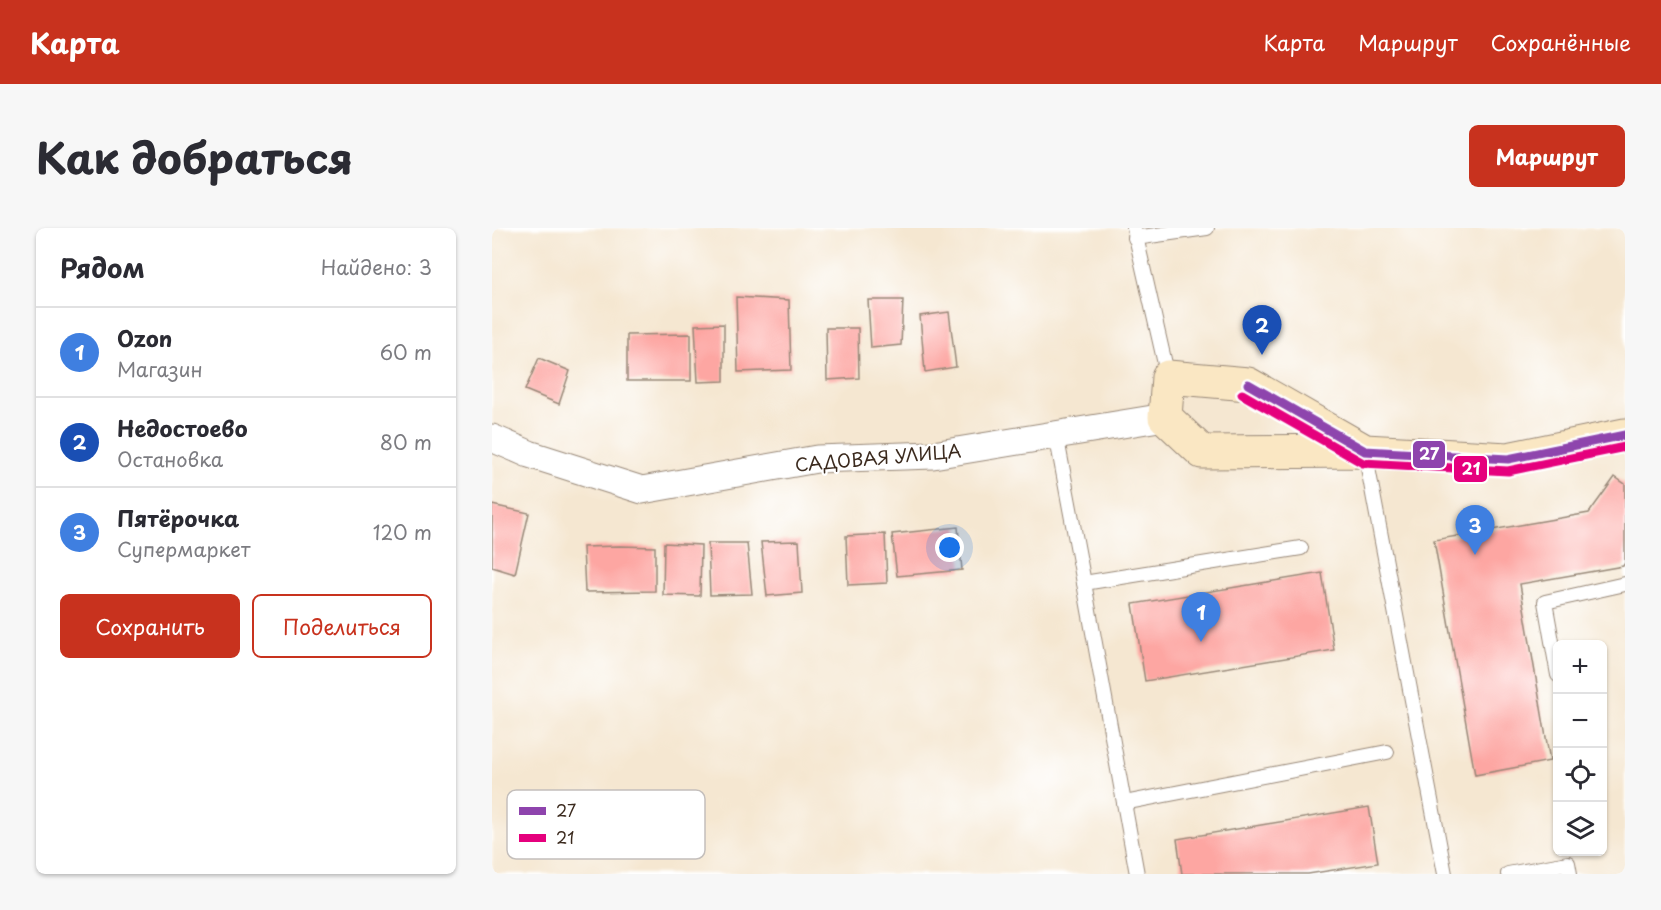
<!DOCTYPE html>
<html lang="ru">
<head>
<meta charset="utf-8">
<style>
  body { margin:0; font-family:"Playpen Sans",sans-serif; background:#f7f7f7; color:#2b2b33 }
  .controls { position:absolute; right:18px; bottom:18px; display:grid; overflow:hidden; border-radius:9px; box-shadow:0 2px 4px #0004 }
  .controls button { width:54px; height:54px; display:grid; place-items:center; padding:0; border:0; border-bottom:2px solid #e1e1e2; background:#fff; color:#2b2b33; font:30px sans-serif }
  .you { position:absolute; left:458px; top:320px; width:21px; height:21px; margin:-15px; border:4px solid #fff; border-radius:50%; background:#1a73e8; box-shadow:0 0 0 9px #1a73e833 }
  .badge { display:grid; place-items:center; width:39px; height:39px; border-radius:50%; background:#c8321e; color:#fff; font-size:20px; font-weight:700 }
  .pin { position:absolute; translate:-50% -50px; filter:drop-shadow(0 2px 3px #0008) }
  .pin::after { content:''; position:absolute; top:32px; width:21px; height:18px; background:inherit; clip-path:polygon(0 0,100% 0,50% 100%) }
  .list { margin:0; padding:0; list-style:none }
  h2 { display:flex; justify-content:space-between; align-items:center; height:78px; margin:0; padding:0 24px; font-size:26px }
  h2 small { font-size:20px; font-weight:400; color:#7c7c81 }
  .list li { display:grid; grid-template-columns:39px 1fr auto; gap:18px; align-items:center; box-sizing:border-box; height:90px; padding:0 24px; border-top:2px solid #e1e1e2 }
  .list b { display:block; font-size:22px; white-space:nowrap }
  .list p { margin:0; font-size:20px; white-space:nowrap; color:#7c7c81 }
  .list em { font-size:20px; font-style:normal; color:#7c7c81 }
  .actions { display:flex; gap:12px; padding:18px 24px }
  .actions a { flex:1; padding:14px 0; border:2px solid #c8321e; border-radius:9px; text-align:center; font-size:21px; color:#c8321e }
  .actions .main { background:#c8321e; color:#fff }
  .icon { flex:none; width:33px; height:33px; fill:none; stroke:currentColor; stroke-width:2; stroke-linecap:round; stroke-linejoin:round }
  .map { position:relative; flex:none; width:1133px; height:646px; overflow:hidden; border-radius:9px }
  header { display:flex; align-items:center; gap:36px; box-sizing:border-box; height:84px; padding:0 30px; background:#c8321e; color:#fff }
  header strong { font-size:28px }
  nav { display:flex; gap:33px; margin-inline-start:auto; font-size:21px }
  .intro { display:flex; align-items:center; justify-content:space-between; box-sizing:border-box; height:144px; padding:0 36px }
  h1 { margin:0; font-size:42px }
  .button { padding:15px 27px; border-radius:9px; background:#c8321e; color:#fff; font-size:21px; font-weight:700 }
  main { display:flex; gap:36px; padding:0 36px }
  aside { flex:1; background:#fff; border-radius:9px; box-shadow:0 2px 4px #0004 }
  .map>svg:first-child { display:block }
  .building { fill:#fda6a2 }
  .lines { fill:none; stroke-linecap:round; stroke-linejoin:round }
  .lane-casing { stroke:#988878; stroke-width:16 }
  .street-casing { stroke:#988878; stroke-width:29 }
  .secondary-casing { stroke:#988878; stroke-width:35 }
  .lane { stroke:#fff; stroke-width:14 }
  .street { stroke:#fff; stroke-width:27 }
  .secondary { stroke:#fae7c3; stroke-width:33 }
  .bus-1-casing { stroke:#fff; stroke-width:14 }
  .bus-2-casing { stroke:#fff; stroke-width:14 }
  .bus-1 { stroke:#8e44ad; stroke-width:9 }
  .bus-2 { stroke:#e5007d; stroke-width:9 }
  .labels { text-anchor:middle; dominant-baseline:central; stroke-width:4.5; stroke-linejoin:round; paint-order:stroke }
  .street-label { font-size:18px; fill:#3b2a1e; stroke:#fff }
  .key { fill:#fff; stroke:#c4bfbc; stroke-width:1.5 }
  .key-label { font-size:16px; fill:#3b2a1e }
  .line-badge { stroke:#fff; stroke-width:2 }
  .badge-label { font-size:16px; text-anchor:middle; font-weight:bold; fill:#fff }
</style>
</head>
<body>
<header>
<strong>Карта</strong>
<nav><a>Карта</a><a>Маршрут</a><a>Сохранённые</a></nav>
</header>
<div class="intro"><h1>Как добраться</h1><a class="button">Маршрут</a></div>
<main>
<aside>
<h2>Рядом<small>Найдено: 3</small></h2>
<ul class="list">
<li><span class="badge" style="background:#3f7fe0">1</span><div><b>Ozon</b><p>Магазин</p></div><em>60 m</em></li>
<li><span class="badge" style="background:#1a4fb4">2</span><div><b>Недостоево</b><p>Остановка</p></div><em>80 m</em></li>
<li><span class="badge" style="background:#3f7fe0">3</span><div><b>Пятёрочка</b><p>Супермаркет</p></div><em>120 m</em></li>
</ul>
<div class="actions"><a class="main">Сохранить</a><a>Поделиться</a></div>
</aside>
<div class="map">
<svg width="1133" height="646" viewBox="0 0 1133 646">
  <rect width="100%" height="100%" fill="#fff"/>
  <filter id="ink" filterUnits="userSpaceOnUse"><feTurbulence type="fractalNoise" baseFrequency=".0167" numOctaves="2"/><feDisplacementMap in="SourceGraphic" scale="12" xChannelSelector="R" yChannelSelector="G"/><feConvolveMatrix kernelMatrix="1 2 1 2 8 2 1 2 1" color-interpolation-filters="sRGB"/></filter>
  <filter id="wash" filterUnits="userSpaceOnUse"><feTurbulence type="fractalNoise" baseFrequency=".008" numOctaves="4" result="noise"/><feDisplacementMap in="SourceGraphic" scale="24" xChannelSelector="R" yChannelSelector="G"/><feGaussianBlur stdDeviation="1.35" result="paint"/><feColorMatrix in="noise" values="0 0 0 0 0 0 0 0 0 0 0 0 0 0 0 0 0 1.4 0 .05"/><feComposite in="paint" operator="in"/></filter>
  <g filter="url(#wash)">
    <rect width="100%" height="100%" fill="#f5e7d1"/>
    <g id="blocks">
      <g class="building">
        <path d="M244 69 297 72 299 142 246 144Z"/>
        <path d="M376 72H411L409 117 379 120Z"/>
        <path d="M457 84 464 139 433 144 428 88Z"/>
        <path d="M232 96V153L206 154 203 97Z"/>
        <path d="M334 100H366L367 150 335 152Z"/>
        <path d="M199 106V153H135V107Z"/>
        <path d="M47 130 78 143 67 176 33 162Z"/>
        <path d="M1123 249 1133 256V335L1131 338 1028 356 1058 533 983 547 942 312 1097 285Z"/>
        <path d="M0 277 37 285 23 346 0 339Z"/>
        <path d="M466 299 470 342 405 348 400 306Z"/>
        <path d="M393 306 395 355 356 357 354 308Z"/>
        <path d="M307 313 310 365 275 368 269 314Z"/>
        <path d="M172 315 209 317 208 368 171 367Z"/>
        <path d="M216 315H255L260 366 218 367Z"/>
        <path d="M128 318 163 319V363L93 364 91 319Z"/>
        <path d="M830 345 842 422 653 453 641 376Z"/>
        <path d="M877 579 886 635 816 646H690L685 611Z"/>
      </g>
    </g>
  </g>
  <g filter="url(#ink)">
    <use href="#blocks" fill-opacity="0" stroke="#988878" stroke-width="1.5"/>
    <g class="lines">
      <g class="lane-casing">
        <g id="lane">
          <path d="M642 0 676 149"/>
          <path d="M643 10 715 0"/>
          <path d="M564 206 592 355"/>
          <path d="M873 224 953 646"/>
          <path d="M1066 447 1053 374 1133 356"/>
          <path d="M632 575 895 524"/>
          <path d="M645 646 592 355 809 320"/>
          <path d="M1016 646 1076 635 1078 646"/>
        </g>
      </g>
      <g class="street-casing">
        <path id="street" d="M0 210 37 226 150 262 325 231 441 227 673 189"/>
      </g>
      <g class="secondary-casing">
        <path id="secondary" d="M873 223 756 156 676 149 673 189 710 224 873 223 1016 231 1133 207"/>
      </g>
      <use href="#lane" class="lane"/>
      <use href="#street" class="street"/>
      <use href="#secondary" class="secondary"/>
      <g class="bus-1-casing">
        <path id="bus-1" d="M756 156 873 223 1016 231 1133 207"/>
      </g>
      <g class="bus-2-casing">
        <path id="bus-2" d="M750 166 871 235 1016 243 1133 219"/>
      </g>
      <use href="#bus-1" class="bus-1"/>
      <use href="#bus-2" class="bus-2"/>
    </g>
  </g>
  <g class="labels">
    <g class="street-label">
      <text transform="translate(386 229) rotate(-5)">САДОВАЯ УЛИЦА</text>
    </g>
  </g>
  <rect x="15" y="562" width="198" height="69" rx="9" class="key"/>
  <rect x="27" y="579" width="27" height="8" fill="#8e44ad"/>
  <rect x="27" y="606" width="27" height="8" fill="#e5007d"/>
  <g class="key-label">
    <text x="64" y="589">27</text>
    <text x="64" y="616">21</text>
  </g>
  <g class="line-badge">
    <rect x="920" y="212" width="34" height="29" rx="6" fill="#8e44ad"/>
    <rect x="961" y="227" width="35" height="28" rx="6" fill="#e5007d"/>
  </g>
  <g class="badge-label">
    <text x="937" y="232">27</text>
    <text x="979" y="247">21</text>
  </g>
</svg>
<div class="controls">
<button>+</button>
<button>−</button>
<button><svg class="icon" aria-label="locate" viewBox="0 0 24 24"><circle cx="12" cy="12" r="6"/><path d="M12 2v4M12 18v4M2 12h4M18 12h4"/></svg></button>
<button><svg class="icon" aria-label="layers" viewBox="0 0 24 24"><path d="M12 4l9 5-9 5-9-5zM3 14l9 5 9-5"/></svg></button>
</div>
<div class="you"></div>
<div class="pin badge" style="left:709px;top:414px;background:#3f7fe0">1</div>
<div class="pin badge" style="left:770px;top:127px;background:#1a4fb4">2</div>
<div class="pin badge" style="left:983px;top:327px;background:#3f7fe0">3</div>
</div>
</main>
</body>
</html>
